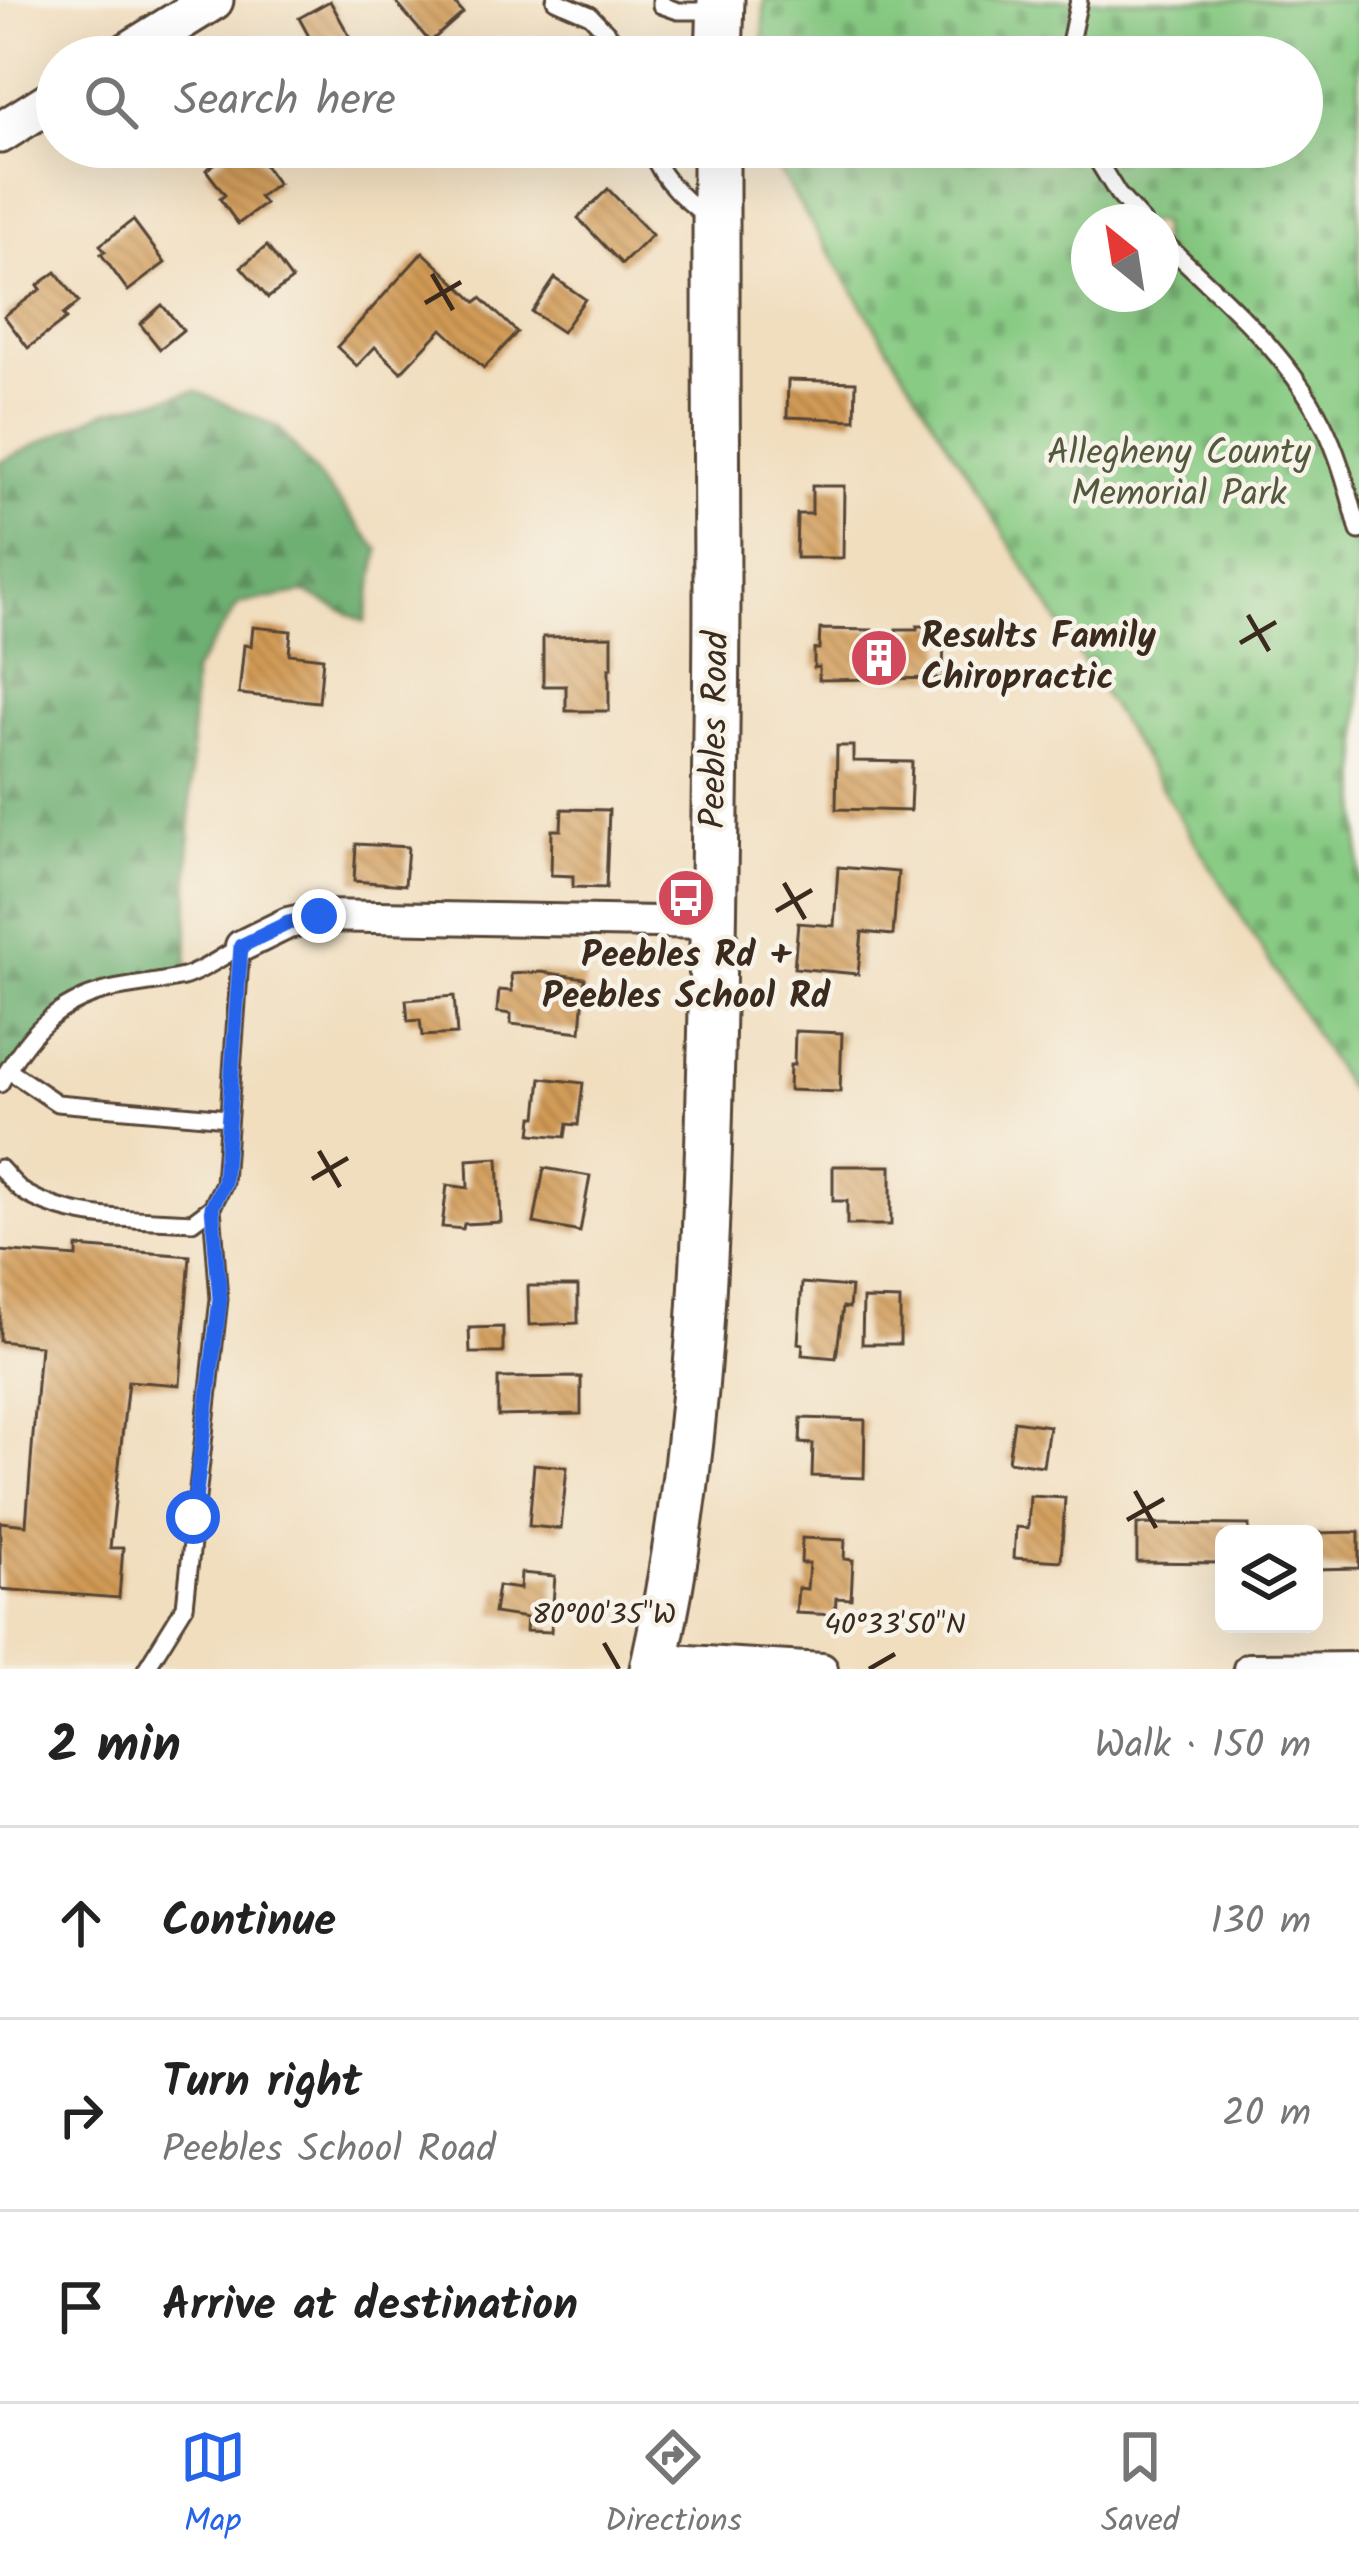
<!DOCTYPE html>
<html lang="en">
<head>
<meta charset="utf-8">
<style>
  body { margin:0; font-family:Kalam,sans-serif; background:#f6f6f6; color:#222 }
  .controls { position:absolute; right:36px; bottom:36px; display:grid; overflow:hidden; border-radius:18px; box-shadow:0 12px 48px #0002 }
  .controls button { width:108px; height:108px; display:grid; place-items:center; padding:0; border:0; border-bottom:3px solid #e0e0e0; background:#fff; color:#222; font:60px sans-serif }
  .compass { position:absolute; left:1071px; top:204px; width:108px; height:108px; border-radius:50%; background:#fff; box-shadow:0 12px 48px #0002; rotate:330deg }
  .stop { position:absolute; width:36px; height:36px; margin:-27px; border:9px solid #2563eb; border-radius:50%; background:#fff }
  .stop.end { background:#2563eb; border-color:#fff; box-shadow:0 3px 12px #0008 }
  .list { margin:0; padding:0; list-style:none }
  h2 { display:flex; justify-content:space-between; align-items:center; height:156px; margin:0; padding:0 48px; font-size:51px }
  h2 small { font-size:39px; font-weight:400; color:#767676 }
  .list li { display:grid; grid-template-columns:78px 1fr auto; gap:36px; align-items:center; box-sizing:border-box; height:192px; padding:0 48px; border-top:3px solid #e0e0e0 }
  .list b { display:block; font-size:45px; white-space:nowrap }
  .list p { margin:0; font-size:39px; white-space:nowrap; color:#767676 }
  .list em { font-size:39px; font-style:normal; color:#767676 }
  .icon { flex:none; width:66px; height:66px; fill:none; stroke:currentColor; stroke-width:2; stroke-linecap:round; stroke-linejoin:round }
  .map { position:relative; flex:none; width:1359px; height:1669px; overflow:hidden }
  .search { position:absolute; background:#fff; box-shadow:0 12px 48px #0002; left:36px; right:36px; top:36px; height:132px; display:flex; align-items:center; gap:30px; box-sizing:border-box; padding:0 42px; border-radius:66px; color:#767676; font-size:45px }
  .sheet { height:732px; background:#fff }
  nav { display:flex; justify-content:space-around; align-items:center; box-sizing:border-box; height:168px; border-top:3px solid #e0e0e0; background:#fff; font-size:33px; color:#767676 }
  nav a { display:grid; justify-items:center; gap:6px }
  nav .on { color:#2563eb }
  .map>svg:first-child { display:block }
  .forest { fill:url(#forest-firs); stroke:#546c48; stroke-width:3 }
  .cemetery { fill:url(#cemetery-stones); stroke:#627a51; stroke-width:3; fill-rule:evenodd }
  .building { fill:url(#building-back-hatch) }
  .lines { fill:none; stroke-linecap:round; stroke-linejoin:round }
  .service-casing { stroke:#564536; stroke-width:21 }
  .minor-casing { stroke:#564536; stroke-width:36 }
  .secondary-casing { stroke:#564536; stroke-width:45 }
  .primary-casing { stroke:#564536; stroke-width:51 }
  .service { stroke:#fff; stroke-width:15 }
  .minor { stroke:#fff; stroke-width:30 }
  .secondary { stroke:#fff; stroke-width:39 }
  .primary { stroke:#fff; stroke-width:45 }
  .route { stroke:#2563eb; stroke-width:15 }
  .ticks { fill:none; stroke:#3b2a1e; stroke-width:4.5 }
  .labels { text-anchor:middle; dominant-baseline:central; stroke-width:9; stroke-linejoin:round; paint-order:stroke }
  .park-label { font-size:36px; fill:#525a3d; stroke:#f7f3e8 }
  .poi-label { font-size:36px; font-weight:bold; fill:#3b2a1e; stroke:#f7f3e8; text-anchor:start }
  .street-label { font-size:36px; fill:#3b2a1e; stroke:#f7f3e8 }
  .ticks-label { font-size:30px; text-anchor:middle; fill:#3b2a1e; stroke:#f7f3e8; stroke-width:9; stroke-linejoin:round; paint-order:stroke }
</style>
</head>
<body>
<div class="map">
<svg width="1359" height="1669" viewBox="0 0 1359 1669">
  <defs>
    <pattern id="forest-firs" width="22" height="20" patternUnits="userSpaceOnUse" patternTransform="scale(3)"><rect width="22" height="20" fill="#6eaf72"/><path d="M5 1l3.5 6h-7zM16 11l3.5 6h-7z" fill="#5c8f5d"/></pattern>
    <pattern id="cemetery-stones" width="16" height="16" patternUnits="userSpaceOnUse" patternTransform="scale(3)"><rect width="16" height="16" fill="#88cb84"/><path d="M2 7V4a2 2 0 0 1 4 0v3zM10 15v-3a2 2 0 0 1 4 0v3z" fill="#76ae72"/></pattern>
    <pattern id="building-back-hatch" width="6" height="6" patternUnits="userSpaceOnUse" patternTransform="scale(3)"><rect width="6" height="6" fill="#d19a54"/><path d="M-1 5l2 2M0 0l6 6M5-1l2 2" fill="none" stroke="#ab7e45"/></pattern>
  </defs>
  <rect width="100%" height="100%" fill="#f7f3e8"/>
  <filter id="ink" filterUnits="userSpaceOnUse"><feTurbulence type="fractalNoise" baseFrequency=".00833" numOctaves="2"/><feDisplacementMap in="SourceGraphic" scale="24" xChannelSelector="R" yChannelSelector="G"/><feConvolveMatrix kernelMatrix="1 2 1 2 8 2 1 2 1" color-interpolation-filters="sRGB"/></filter>
  <filter id="wash" filterUnits="userSpaceOnUse"><feTurbulence type="fractalNoise" baseFrequency=".004" numOctaves="4" result="noise"/><feDisplacementMap in="SourceGraphic" scale="48" xChannelSelector="R" yChannelSelector="G"/><feGaussianBlur stdDeviation="2.7" result="paint"/><feColorMatrix in="noise" values="0 0 0 0 0 0 0 0 0 0 0 0 0 0 0 0 0 1.4 0 .05"/><feComposite in="paint" operator="in"/></filter>
  <g filter="url(#wash)">
    <rect width="100%" height="100%" fill="#f1debf"/>
    <path class="forest" d="M196 391 278 427 379 550 365 622 305 592 239 604 193 672 187 976 72 1002 0 1084V462L107 411Z"/>
    <path class="cemetery" d="M764 0H1359V1106L764 147H1302V57H763ZM1089 222H1161V294H1089Z"/>
    <g id="blocks">
      <g class="building">
        <path d="M394 0H452L463 13 430 42Z"/>
        <path d="M330 1 361 57H320L299 18Z"/>
        <path d="M585 31 609 57H557Z"/>
        <path d="M238 147H251L278 184 259 197 265 204 238 224 220 199 225 195 206 170Z"/>
        <path d="M563 147H598L579 164Z"/>
        <path d="M608 189 652 235 622 264 578 218Z"/>
        <path d="M133 220 165 263 128 291 101 254 105 252 100 245Z"/>
        <path d="M267 246 292 280 268 298 241 267Z"/>
        <path d="M423 252 476 302 481 298 517 332 484 368 442 329 401 372 375 347 357 366 337 347Z"/>
        <path d="M56 272 79 302 63 315 66 319 28 348 4 316 41 289 38 285Z"/>
        <path d="M555 278 585 299 562 332 532 312Z"/>
        <path d="M162 305 183 330 160 349 140 324Z"/>
        <path d="M788 380 856 382 855 420 787 417Z"/>
        <path d="M812 486H844L843 558H796L797 514H812Z"/>
        <path d="M917 626H938V630H944L943 678 819 680V667L814 668V649H819L820 629 872 630V635H896V629H917Z"/>
        <path d="M253 627 291 631 289 654 323 658 319 702 239 694 244 645 251 646Z"/>
        <path d="M612 636V668H609V711H566V686H543V637Z"/>
        <path d="M837 746H853V761L912 762 910 811 836 809Z"/>
        <path d="M562 809 609 810 606 888 573 887V876L551 875 552 830H561Z"/>
        <path d="M356 844 408 847 405 885 354 881Z"/>
        <path d="M838 867 898 872 893 935 862 932 858 974 794 968 798 923 834 926Z"/>
        <path d="M541 972 585 978 581 1032 511 1024V1014L497 1012 499 990 512 991 511 974Z"/>
        <path d="M454 996 457 1034 422 1036 420 1020 408 1021 406 1000Z"/>
        <path d="M795 1031 842 1033 840 1092 789 1090 790 1065H794Z"/>
        <path d="M541 1078 583 1083 578 1125 567 1124 565 1137 531 1134 533 1117H537Z"/>
        <path d="M498 1158 501 1222 464 1224 463 1229 442 1227 447 1185 468 1188 467 1160Z"/>
        <path d="M833 1166H891V1225H847V1201H833Z"/>
        <path d="M544 1168 590 1176 580 1232 534 1223Z"/>
        <path d="M77 1247 190 1256 180 1385 128 1381 110 1548H123L119 1598 0 1589V1522L26 1525 40 1346 0 1341V1251L77 1257Z"/>
        <path d="M802 1283 851 1287 849 1308 843 1307 836 1358 802 1355 803 1344 798 1343Z"/>
        <path d="M528 1286H578V1323L529 1325Z"/>
        <path d="M863 1299 900 1300V1344H862Z"/>
        <path d="M503 1327V1353H470L469 1328Z"/>
        <path d="M581 1377V1414L498 1416V1378Z"/>
        <path d="M801 1418 865 1420 864 1478 812 1476 813 1444 800 1443Z"/>
        <path d="M1014 1421 1049 1426 1043 1466 1008 1461Z"/>
        <path d="M534 1464 567 1467 561 1529 529 1526Z"/>
        <path d="M1030 1496 1065 1498 1061 1561 1014 1558 1016 1527 1028 1528Z"/>
        <path d="M1137 1524 1249 1525V1534H1224V1563L1137 1562Z"/>
        <path d="M1359 1532V1568L1314 1569V1533Z"/>
        <path d="M802 1538 845 1540 844 1559 853 1560 851 1599 836 1598 835 1615 796 1613 798 1588 807 1589 809 1563H801Z"/>
        <path d="M521 1573 555 1576 551 1632 526 1631 527 1618 494 1613 498 1586 520 1589Z"/>
      </g>
    </g>
  </g>
  <g filter="url(#ink)">
    <use href="#blocks" fill-opacity="0" stroke="#564536" stroke-width="3"/>
    <g class="lines">
      <g class="service-casing">
        <g id="service">
          <path d="M555 0 590 15 630 57"/>
          <path d="M661 0V5L678 11H718"/>
          <path d="M1067 57 1079 0"/>
          <path d="M651 147C657 177 685 201 709 218"/>
          <path d="M1089 147 1118 194 1143 222"/>
          <path d="M1161 239C1222 298 1292 355 1328 434 1342 465 1350 498 1359 531"/>
          <path d="M8 1070 57 1103 228 1118"/>
          <path d="M0 1084C26 1036 55 1003 109 990 134 984 159 983 183 977 203 971 223 956 241 946"/>
          <path d="M0 1168C8 1176 16 1188 27 1194 76 1222 137 1218 192 1222L212 1207 224 1183 241 946"/>
          <path d="M146 1669 185 1606 219 1299 212 1207"/>
        </g>
      </g>
      <g class="minor-casing">
        <g id="minor">
          <path d="M241 946 288 923 319 916 713 923"/>
          <path d="M655 1659 822 1669"/>
          <path d="M1249 1669 1359 1668"/>
        </g>
      </g>
      <g class="secondary-casing">
        <g id="secondary">
          <path d="M121 57 213 0"/>
          <path d="M0 133 57 97"/>
        </g>
      </g>
      <g class="primary-casing">
        <g id="primary">
          <path d="M719 57 721 0"/>
          <path d="M653 1669C702 1452 707 1231 712 1010 714 868 717 725 717 583 717 438 715 292 716 147"/>
        </g>
      </g>
      <use href="#service" class="service"/>
      <use href="#minor" class="minor"/>
      <use href="#secondary" class="secondary"/>
      <use href="#primary" class="primary"/>
    </g>
  </g>
  <g class="lines" filter="url(#ink)">
    <path class="route" d="M193 1517 220 1299 212 1207 224 1183 241 946 288 923 319 916"/>
  </g>
  <path class="ticks" d="M432 274 453 310M425 303 461 282M1248 615 1269 651M1240 643 1276 622M784 883 805 919M776 911 812 890M319 1151 340 1187M312 1179 348 1158M1135 1491 1156 1528M1127 1520 1164 1499M604 1643 619 1669M869 1669 895 1654"/>
  <defs>
    <g id="building-disc" transform="scale(3)"><circle r="9.5" fill="#d1495b" stroke="#f7f3e8"/><path d="M-4-6H4V6H1V3H-1V6H-4ZM-2.5-4.3h1.7v1.8h-1.7ZM.8-4.3h1.7v1.8H.8ZM-2.5-1h1.7V.8h-1.7ZM.8-1h1.7V.8H.8Z" fill="#fff"/></g>
    <g id="bus-disc" transform="scale(3)"><circle r="9.5" fill="#d1495b" stroke="#f7f3e8"/><path d="M-5-6H5V4H4V6H2V4H-2V6H-4V4H-5ZM-3.5-4V0h7V-4ZM-3.5 1.2v1.5H-2V1.2ZM2 1.2v1.5H3.5V1.2Z" fill="#fff"/></g>
  </defs>
  <g fill-rule="evenodd">
    <use href="#building-disc" x="879" y="658"/>
    <use href="#bus-disc" x="686" y="898"/>
  </g>
  <g class="labels">
    <g class="park-label">
      <text x="1179" y="454">Allegheny County<tspan x="1179" dy="41">Memorial Park</tspan></text>
    </g>
    <g class="poi-label">
      <text x="921" y="637">Results Family<tspan x="921" dy="41">Chiropractic</tspan></text>
      <text x="686" y="956" text-anchor="middle">Peebles Rd +<tspan x="686" dy="41">Peebles School Rd</tspan></text>
    </g>
    <g class="street-label">
      <text transform="translate(716 730) rotate(-89)">Peebles Road</text>
    </g>
  </g>
  <g class="ticks-label">
    <text x="604" y="1624">80°00'35"W</text>
    <text x="895" y="1634">40°33'50"N</text>
  </g>
</svg>
<div class="controls">
<button><svg class="icon" aria-label="layers" viewBox="0 0 24 24"><path d="M12 4l9 5-9 5-9-5zM3 14l9 5 9-5"/></svg></button>
</div>
<svg class="compass" viewBox="-18 -18 36 36"><path d="M0-13l5 13h-10z" fill="#e53935"/><path d="M0 13l5-13h-10z" fill="#767676"/></svg>
<div class="stop" style="left:193px;top:1517px"></div>
<div class="stop end" style="left:319px;top:916px"></div>
<div class="search"><svg class="icon" aria-label="search" viewBox="0 0 24 24"><circle cx="10" cy="10" r="6"/><path d="M15 15l6 6"/></svg>Search here</div>
</div>
<section class="sheet">
<h2>2 min<small>Walk · 150 m</small></h2>
<ul class="list">
<li><svg class="icon" aria-label="ahead" viewBox="0 0 24 24"><path d="M12 20V5M6 11l6-6 6 6"/></svg><div><b>Continue</b></div><em>130 m</em></li>
<li><svg class="icon" aria-label="right" viewBox="0 0 24 24"><path d="M7 20v-9h11M14 6l5 5-5 5"/></svg><div><b>Turn right</b><p>Peebles School Road</p></div><em>20 m</em></li>
<li><svg class="icon" aria-label="arrive" viewBox="0 0 24 24"><path d="M6 21V4h12l-3 4 3 4H6"/></svg><div><b>Arrive at destination</b></div></li>
</ul>
</section>
<nav>
<a class="on"><svg class="icon" aria-label="map" viewBox="0 0 24 24"><path d="M3 6l6-2 6 2 6-2v14l-6 2-6-2-6 2zM9 4v14M15 6v14"/></svg>Map</a>
<a><svg class="icon" aria-label="directions" viewBox="0 0 24 24"><path d="M12 3l9 9-9 9-9-9zM9 14v-3h6M13 9l2 2-2 2"/></svg>Directions</a>
<a><svg class="icon" aria-label="saved" viewBox="0 0 24 24"><path d="M7 4h10v16l-5-4-5 4z"/></svg>Saved</a>
</nav>
</body>
</html>
